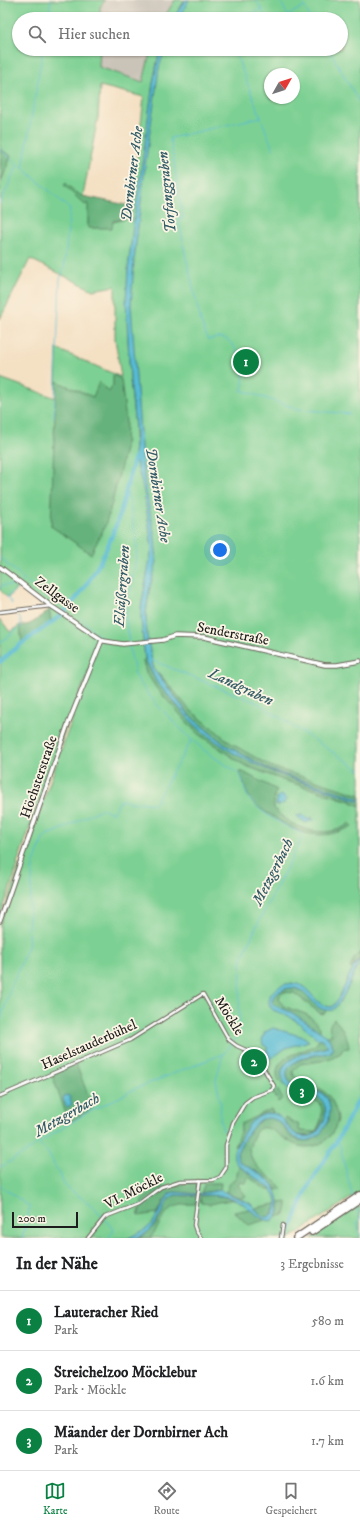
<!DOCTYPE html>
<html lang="de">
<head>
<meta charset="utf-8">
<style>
  body { margin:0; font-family:"IM FELL DW Pica",serif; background:#f2f2f2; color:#202124 }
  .compass { position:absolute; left:264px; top:68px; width:36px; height:36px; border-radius:50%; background:#fff; box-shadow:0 1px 3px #0004; rotate:51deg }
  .scale { position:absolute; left:12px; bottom:10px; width:66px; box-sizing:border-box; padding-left:4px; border:2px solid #1c1c1c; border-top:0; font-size:11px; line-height:14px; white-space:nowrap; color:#1c1c1c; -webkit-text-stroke:3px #fcf5e5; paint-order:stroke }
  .you { position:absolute; left:220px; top:550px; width:14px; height:14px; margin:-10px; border:3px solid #fff; border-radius:50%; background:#1a73e8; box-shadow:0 0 0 6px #1a73e833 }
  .badge { display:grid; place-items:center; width:26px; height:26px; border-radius:50%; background:#0b8043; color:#fff; font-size:13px; font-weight:700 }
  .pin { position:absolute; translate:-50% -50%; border:2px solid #fff; box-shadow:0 1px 4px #0006 }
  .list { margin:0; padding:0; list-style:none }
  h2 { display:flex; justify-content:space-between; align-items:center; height:52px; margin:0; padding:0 16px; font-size:17px }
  h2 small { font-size:13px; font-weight:400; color:#757577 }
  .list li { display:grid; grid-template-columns:26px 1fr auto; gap:12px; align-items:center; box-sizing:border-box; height:60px; padding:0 16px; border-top:1px solid #e0e0e0 }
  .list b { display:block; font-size:15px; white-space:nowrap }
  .list p { margin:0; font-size:13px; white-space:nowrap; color:#757577 }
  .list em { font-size:13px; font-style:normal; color:#757577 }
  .icon { flex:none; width:22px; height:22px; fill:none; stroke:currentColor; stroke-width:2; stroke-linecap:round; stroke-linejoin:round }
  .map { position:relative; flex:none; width:360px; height:1238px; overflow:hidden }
  .search { position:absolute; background:#fff; box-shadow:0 1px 3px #0004; left:12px; right:12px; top:12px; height:44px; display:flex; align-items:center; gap:10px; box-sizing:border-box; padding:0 14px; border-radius:22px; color:#757577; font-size:15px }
  .sheet { height:232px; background:#fff }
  nav { display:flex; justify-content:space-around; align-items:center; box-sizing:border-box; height:56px; border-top:1px solid #e0e0e0; background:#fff; font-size:11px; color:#757577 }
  nav a { display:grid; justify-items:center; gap:2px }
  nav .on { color:#0b8043 }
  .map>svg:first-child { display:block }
  .industrial { fill:#cac3b8 }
  .green { fill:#7dd093; stroke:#4c7658; fill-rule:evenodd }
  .forest { fill:#66b27d; stroke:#41674c }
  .water { fill:#56bbd4; stroke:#396c78 }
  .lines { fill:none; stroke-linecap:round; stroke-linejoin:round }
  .stream { stroke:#56bbd4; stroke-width:1 }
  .river { stroke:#56bbd4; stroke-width:4 }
  .street-casing { stroke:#686156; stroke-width:4.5 }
  .secondary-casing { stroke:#686156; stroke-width:5.5 }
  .highway-casing { stroke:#686156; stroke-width:8 }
  .street { stroke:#fff; stroke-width:2.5 }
  .secondary { stroke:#fff; stroke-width:3.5 }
  .highway { stroke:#fff; stroke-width:5.5 }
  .labels { text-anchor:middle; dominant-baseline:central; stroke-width:3.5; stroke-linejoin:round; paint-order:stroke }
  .street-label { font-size:14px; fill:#1c1c1c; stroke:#fcf5e5 }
  .water-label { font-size:15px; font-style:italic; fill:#335c66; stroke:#fcf5e5 }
</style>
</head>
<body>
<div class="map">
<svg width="360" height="1238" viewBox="0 0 360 1238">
  <rect width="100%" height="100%" fill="#fcf5e5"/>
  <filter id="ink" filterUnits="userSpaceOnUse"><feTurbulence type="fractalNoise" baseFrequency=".025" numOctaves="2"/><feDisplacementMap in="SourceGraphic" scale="8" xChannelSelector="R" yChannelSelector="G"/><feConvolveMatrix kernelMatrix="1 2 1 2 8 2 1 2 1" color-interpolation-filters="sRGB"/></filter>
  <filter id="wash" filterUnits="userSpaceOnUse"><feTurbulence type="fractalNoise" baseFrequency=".012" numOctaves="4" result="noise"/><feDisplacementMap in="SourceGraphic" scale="16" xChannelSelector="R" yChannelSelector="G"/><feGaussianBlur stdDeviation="0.9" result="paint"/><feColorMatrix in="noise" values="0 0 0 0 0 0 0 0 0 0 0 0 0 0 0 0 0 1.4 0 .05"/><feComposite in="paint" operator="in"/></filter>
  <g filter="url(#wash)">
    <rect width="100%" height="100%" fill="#f4e0c3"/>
    <g class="industrial">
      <path d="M105 0H175L163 19H100V7Z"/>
      <path d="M100 49H151L143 82 99 67Z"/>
    </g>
    <g class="green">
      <path d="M0 0H105L100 7V19H19V49H100L99 67 143 82 151 49H160L153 83 128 269C126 306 128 342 130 379 132 405 137 428 134 455L137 457 128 300 156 72 162 49H341V19H174L187 0H360V799L270 770 207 731 158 676 153 666 147 637H143L145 659 143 661 146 672 197 733 244 765 283 780 350 801 360 806V1192L290 1238H0V924L95 654 63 735 17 864 18 865 0 917V619L10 632 20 625 22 642 51 621 49 608 18 586 8 598 0 590V378L56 398 57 349 121 377 115 339V286L93 290 30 259 0 319V184L11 156 0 149ZM270 74H294V98H270ZM100 86 144 97 130 218 88 228 89 203 84 197 88 198 83 196 98 117Z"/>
      <path d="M175 0H185L173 19H163Z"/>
      <path d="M360 1205V1238H311Z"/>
    </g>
    <g class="forest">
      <path d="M0 149 11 156 0 184Z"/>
      <path d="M66 183 75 192 82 196 132 206 130 218 113 221 112 228H88V203L85 205 64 185Z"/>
      <path d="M113 375 121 379 126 422 125 449 112 503 105 526 91 554 51 526 56 381 93 397 99 382 109 392 113 385Z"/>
      <path d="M49 610 51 622 22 643 20 625C31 627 40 617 49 610Z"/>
      <path d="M145 659C154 678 163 690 177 706 227 763 289 778 358 800L360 801V806L350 801 283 780 244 765 197 733 157 689 146 672 143 661Z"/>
      <path d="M157 673H159L189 709 232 744 272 767 360 795V799L270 770 224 744 190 716Z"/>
      <path d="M241 771 277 790 274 796V808C288 826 314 836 336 830 341 829 346 826 350 823L352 826C321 842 300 835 272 816 264 811 256 807 250 799 244 791 245 781 240 774Z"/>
      <path d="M360 952V958L355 963 353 969 350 968 355 957Z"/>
      <path d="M290 988C309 988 309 1004 326 1010L325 1013 321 1014 294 993 284 992 280 995 279 1000C284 1010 300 1010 309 1016 313 1019 317 1024 320 1027V1032L291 1012 273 1005 272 1001C276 992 281 990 290 988Z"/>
      <path d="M334 1019C342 1027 348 1036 349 1048L342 1049 341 1053 331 1058 321 1061 300 1064 293 1071 294 1076C311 1089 328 1085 335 1108 337 1114 339 1118 337 1123 333 1133 328 1141 317 1145 291 1155 276 1124 261 1128 254 1130 251 1143 249 1149 253 1171 270 1173 282 1189L277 1190 267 1178 240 1162C235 1156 237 1151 241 1145 249 1132 262 1108 280 1122 285 1126 286 1133 291 1137 297 1141 305 1141 312 1140L329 1121C329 1114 331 1102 326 1096 319 1089 308 1091 299 1088 294 1086 288 1082 287 1076 283 1060 312 1057 322 1053 326 1052 330 1050 333 1048L332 1043 327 1036 332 1035C329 1029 328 1025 334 1019Z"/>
      <path d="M319 1039 327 1044V1047L304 1053 284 1065 281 1073 286 1086C280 1083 277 1080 277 1074 276 1056 301 1053 313 1046 316 1045 318 1042 319 1039Z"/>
      <path d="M76 1064 93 1108 69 1122 52 1075Z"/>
      <path d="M277 1089 283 1099 279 1102 277 1098H275L274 1094 270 1092Z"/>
      <path d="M290 1090 317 1095 325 1104V1117L317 1131 311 1136 297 1135 291 1131 284 1121 285 1118 298 1124 300 1131 315 1132C321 1123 324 1113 320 1103Z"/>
      <path d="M271 1109 273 1113C255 1116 248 1125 240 1140 238 1143 237 1145 234 1147L240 1132 241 1124Z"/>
      <path d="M239 1166 266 1185 273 1191 265 1189 249 1177 245 1183 239 1182 238 1185 246 1196 240 1198 226 1192 230 1183 236 1178Z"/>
      <path d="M190 1183 196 1184 198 1194 174 1192 164 1200 158 1213 138 1216 143 1200 158 1187C169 1189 179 1184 190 1183Z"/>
      <path d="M205 1183H221L220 1190 201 1193Z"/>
      <path d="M175 1195 186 1196 197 1195 196 1204C161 1204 168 1216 150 1238H139C144 1234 152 1229 156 1224 163 1214 163 1200 175 1195Z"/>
      <path d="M214 1195 235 1199 210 1204 201 1203 200 1196Z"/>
      <path d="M287 1202V1206L285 1215 277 1216 280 1209 279 1203Z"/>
      <path d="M276 1204C276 1208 275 1210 272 1213 266 1222 260 1214 255 1208Z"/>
      <path d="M250 1209 265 1220 249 1225 234 1212Z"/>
    </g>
    <g class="water">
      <path d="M185 0H189L178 19H173Z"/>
      <path d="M160 49H165L159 68 146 159 134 261 131 306 142 459 145 484 155 538 157 562 150 587 146 613 147 636 154 670 190 716 224 744 270 770 358 798 360 801 272 772 233 753 205 734 189 719 157 683 145 659 141 620V607L152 548 144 492 134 455 136 436 130 379 126 300 128 269 134 218 136 208 153 83Z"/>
      <path d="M281 795 286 798 285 802 281 805H276L278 796Z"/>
      <path d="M302 815 308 819 312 817 313 820 306 823 296 816Z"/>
      <path d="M360 958C360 962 345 995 341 1000 339 1003 336 1007 333 1010 310 1015 311 982 285 989 279 991 275 995 272 1001L273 1005 291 1012 327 1036 332 1043 333 1048 330 1053C325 1054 320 1054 315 1055 305 1056 284 1064 287 1077 288 1082 294 1086 299 1088 308 1091 318 1089 325 1096 339 1109 322 1146 301 1140 285 1136 286 1122 273 1119 269 1117 262 1119 259 1121 253 1125 238 1147 237 1154 237 1157 238 1159 240 1162 257 1173 278 1180 279 1203 280 1211 278 1217 271 1221 256 1220 247 1203 234 1199 216 1193 194 1196 175 1195 167 1199 166 1204 162 1212 153 1228 148 1238 128 1238L146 1229 152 1224 169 1194 174 1192 198 1194 220 1190 250 1203 262 1216 268 1217 274 1213C283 1193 268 1187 254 1177 249 1173 244 1169 239 1166 233 1160 232 1153 236 1147 241 1138 245 1128 252 1121 256 1118 261 1115 266 1114 287 1108 286 1142 311 1136 317 1134 320 1128 323 1123 325 1118 326 1113 325 1108 322 1091 303 1095 291 1090 286 1088 285 1085 283 1081 277 1065 291 1059 303 1053 311 1050 319 1050 327 1047V1045C325 1042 321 1040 317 1038 308 1031 300 1023 290 1017 285 1013 275 1013 271 1008 268 1004 269 1000 270 996 276 984 295 979 305 988 314 995 318 1007 332 1007 345 993 347 972 360 958Z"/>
      <path d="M273 1028 304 1037 309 1041 286 1048 269 1060H266L267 1047 263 1045 262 1040 265 1032Z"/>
      <path d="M67 1095 69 1096 72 1104 68 1107 66 1106 63 1099 64 1096Z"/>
    </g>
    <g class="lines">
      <g class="stream">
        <path d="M256 0 267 19"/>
        <path d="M280 0 287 14"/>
        <path d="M303 0 304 3"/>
        <path d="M253 13 261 9"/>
        <path d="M48 19 51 0"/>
        <path d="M282 19 304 6 311 19"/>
        <path d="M43 49 23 168 70 209 64 269 60 279 55 396"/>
        <path d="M234 49 273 149"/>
        <path d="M329 49 360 104"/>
        <path d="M0 149 22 168"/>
        <path d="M0 204 18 164"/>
        <path d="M183 241 178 218 183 219 170 138 261 117"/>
        <path d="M183 244 201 322 208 340C213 339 221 336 226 339 239 345 248 379 241 390L298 409 350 414"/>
        <path d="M54 417 55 399"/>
        <path d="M126 492 129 499 137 547V554L127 606 126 620 129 642"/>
        <path d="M0 558 23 578V582"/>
        <path d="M28 582 47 598"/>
        <path d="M0 588 4 585 20 586"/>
        <path d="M12 604 7 597 21 586"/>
        <path d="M0 614 18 612"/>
        <path d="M81 619 100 637"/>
        <path d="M0 643 21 626V621L19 616"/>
        <path d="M129 646 135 673 139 682 157 705 192 740 209 754 240 774C244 780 243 788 247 795 257 811 284 826 301 833L303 836 256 927 242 958 241 969"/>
        <path d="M151 660 258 703 360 770"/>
        <path d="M139 802 154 804 191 741"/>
        <path d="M28 930 33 866 43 839 48 834 56 832 99 810 104 809 112 813 121 800 137 803"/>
        <path d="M0 1022 11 987 29 944 28 933"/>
        <path d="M234 1042 240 1032 239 1009 241 972"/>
        <path d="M223 1131 220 1118 221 1105 216 1080 223 1054"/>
        <path d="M338 1139 353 1198"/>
        <path d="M40 1144 48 1153 65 1185 70 1190"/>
        <path d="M0 1167 30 1150 41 1141 87 1113 124 1095 132 1090 223 1054 232 1044"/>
        <path d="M0 1185 30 1207 22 1238"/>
        <path d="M72 1191 94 1207 103 1217"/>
        <path d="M356 1206 360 1221"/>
        <path d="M105 1219 114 1231 108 1238"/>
        <path d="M360 1220 357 1223 360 1236"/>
      </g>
      <g class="river">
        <path d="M0 662C10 653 20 644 31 637 42 629 53 623 63 613 86 590 104 558 115 528 125 504 127 478 136 454"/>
        <path d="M287 1238 308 1187 338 1139 360 1097"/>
      </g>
    </g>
  </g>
  <g filter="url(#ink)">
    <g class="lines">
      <g class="street-casing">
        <g id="street">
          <path d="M0 612 51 606"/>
          <path d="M0 1096 130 1040 203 994 229 1040 237 1046 255 1054 274 1086 272 1090 253 1097 245 1103 233 1123 229 1136 226 1145V1168L220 1177 213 1180 180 1181 161 1187 138 1204 105 1217 88 1238"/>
          <path d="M200 1180 194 1225 196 1231 201 1238"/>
          <path d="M281 1238 283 1225"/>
        </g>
      </g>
      <g class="secondary-casing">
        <g id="secondary">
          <path d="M0 567 51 606 104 641 123 644 163 640 175 636 204 637 325 665H337L360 661"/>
          <path d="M0 921 68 724 102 640"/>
        </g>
      </g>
      <g class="highway-casing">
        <g id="highway">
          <path d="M312 1232 360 1200"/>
          <path d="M296 1238 360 1195"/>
        </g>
      </g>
      <use href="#street" class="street"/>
      <use href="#secondary" class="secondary"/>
      <use href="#highway" class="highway"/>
    </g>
  </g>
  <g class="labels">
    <g class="street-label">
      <text transform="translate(57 595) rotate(36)">Zellgasse</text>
      <text transform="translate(233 634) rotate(11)">Senderstraße</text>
      <text transform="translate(39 777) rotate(-71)">Höchsterstraße</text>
      <text transform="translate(229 1016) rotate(58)">Möckle</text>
      <text transform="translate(89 1045) rotate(-24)">Haselstauderbühel</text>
      <text transform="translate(134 1191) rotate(-27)">VI. Möckle</text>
    </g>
    <g class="water-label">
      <text transform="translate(132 174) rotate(-83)">Dornbirner Ache</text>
      <text transform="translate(167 192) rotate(-96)">Torfanggraben</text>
      <text transform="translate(158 495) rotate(81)">Dornbirner Ache</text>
      <text transform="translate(122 586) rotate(-86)">Elsäßergraben</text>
      <text transform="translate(241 687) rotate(25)">Landgraben</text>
      <text transform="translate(273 872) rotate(-63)">Metzgerbach</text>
      <text transform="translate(67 1115) rotate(-30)">Metzgerbach</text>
    </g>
  </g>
</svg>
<svg class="compass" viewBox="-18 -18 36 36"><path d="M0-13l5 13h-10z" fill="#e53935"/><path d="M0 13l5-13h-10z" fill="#757577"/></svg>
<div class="scale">200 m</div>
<div class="you"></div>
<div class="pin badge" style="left:246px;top:362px">1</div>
<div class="pin badge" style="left:254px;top:1062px">2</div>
<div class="pin badge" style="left:302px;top:1091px">3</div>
<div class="search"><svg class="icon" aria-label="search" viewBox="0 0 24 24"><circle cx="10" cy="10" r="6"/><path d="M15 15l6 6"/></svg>Hier suchen</div>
</div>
<section class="sheet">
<h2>In der Nähe<small>3 Ergebnisse</small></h2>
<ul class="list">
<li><span class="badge">1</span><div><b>Lauteracher Ried</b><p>Park</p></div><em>580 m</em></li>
<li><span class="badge">2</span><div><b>Streichelzoo Möcklebur</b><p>Park · Möckle</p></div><em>1.6 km</em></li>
<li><span class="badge">3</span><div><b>Mäander der Dornbirner Ach</b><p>Park</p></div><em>1.7 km</em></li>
</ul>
</section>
<nav>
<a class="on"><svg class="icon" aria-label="map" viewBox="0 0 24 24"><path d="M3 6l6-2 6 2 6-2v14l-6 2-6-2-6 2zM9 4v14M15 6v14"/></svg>Karte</a>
<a><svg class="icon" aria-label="directions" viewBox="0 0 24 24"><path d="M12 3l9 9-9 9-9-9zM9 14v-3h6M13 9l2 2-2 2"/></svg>Route</a>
<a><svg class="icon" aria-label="saved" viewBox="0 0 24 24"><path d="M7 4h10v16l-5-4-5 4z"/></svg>Gespeichert</a>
</nav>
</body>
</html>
